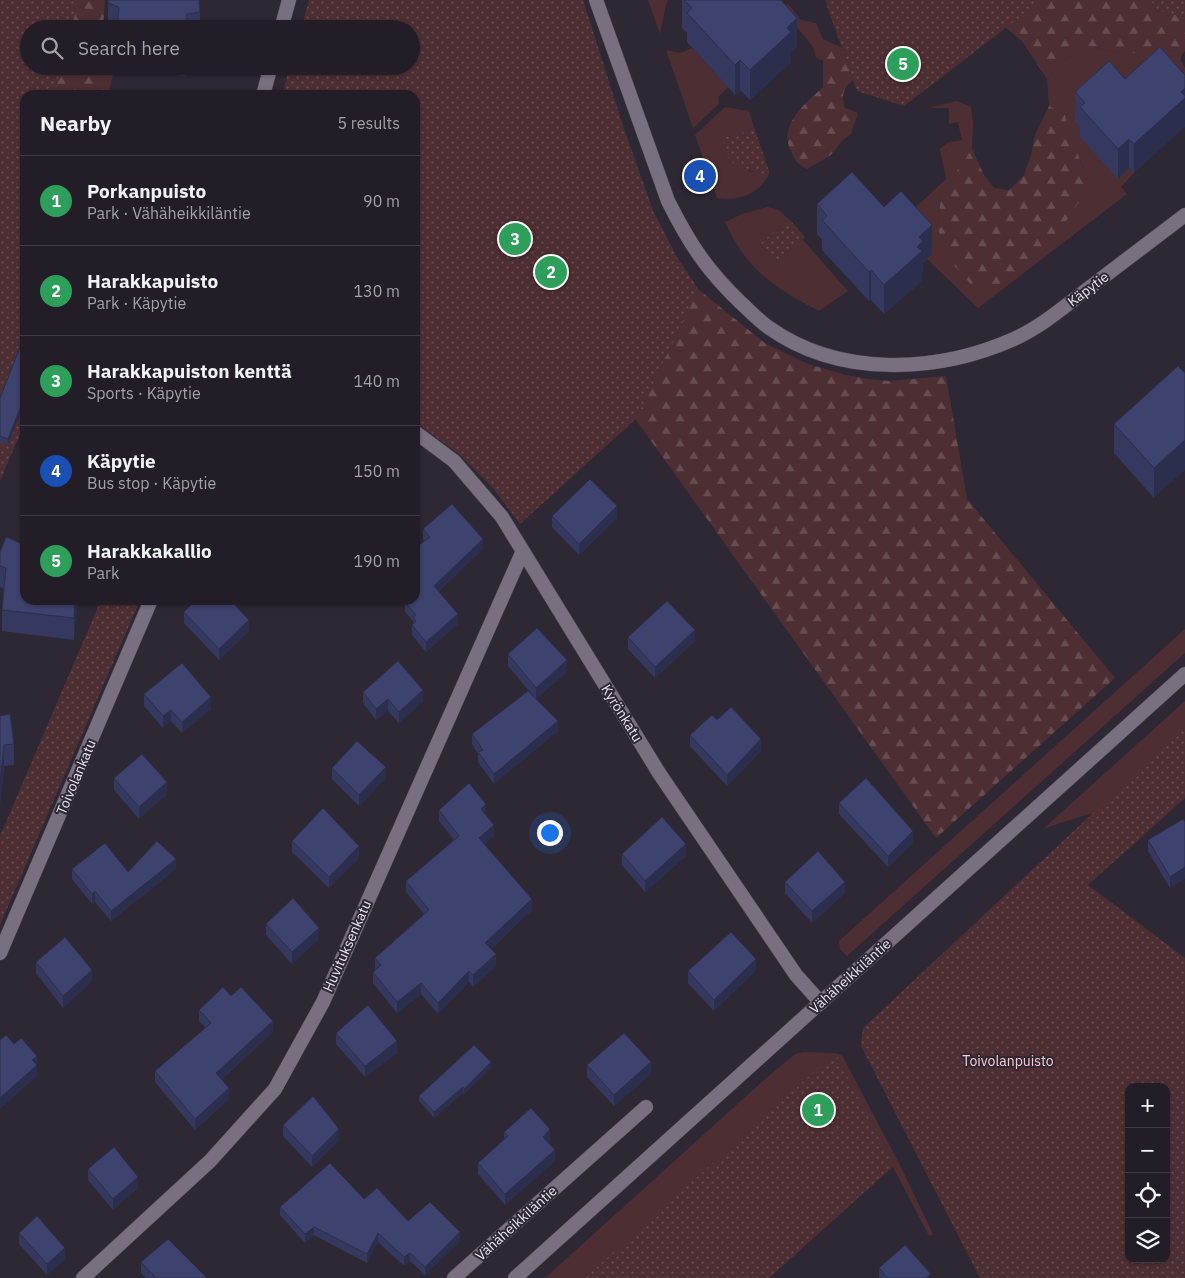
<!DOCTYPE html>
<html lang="en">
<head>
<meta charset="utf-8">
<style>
  body { margin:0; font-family:"IBM Plex Sans",sans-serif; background:#2a262f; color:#f1f3f6 }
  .controls { position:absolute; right:15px; bottom:15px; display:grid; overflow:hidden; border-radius:10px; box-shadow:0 1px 4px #0004 }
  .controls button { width:45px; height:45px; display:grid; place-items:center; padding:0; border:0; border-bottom:1px solid #3f3b44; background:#221d27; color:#f1f3f6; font:25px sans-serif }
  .you { position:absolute; left:549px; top:832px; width:18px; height:18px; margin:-12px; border:4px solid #fff; border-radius:50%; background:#1a73e8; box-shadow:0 0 0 8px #1a73e833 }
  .badge { display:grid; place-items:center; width:32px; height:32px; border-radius:50%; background:#25d886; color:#fff; font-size:16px; font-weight:700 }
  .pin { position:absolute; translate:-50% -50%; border:2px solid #fff; box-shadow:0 1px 5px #0006 }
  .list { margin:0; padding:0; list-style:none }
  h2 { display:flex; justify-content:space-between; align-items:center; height:65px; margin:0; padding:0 20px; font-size:21px }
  h2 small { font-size:16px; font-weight:400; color:#a2a2a7 }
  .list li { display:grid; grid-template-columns:32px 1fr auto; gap:15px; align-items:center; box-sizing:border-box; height:90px; padding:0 20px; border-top:1px solid #3f3b44 }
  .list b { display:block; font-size:19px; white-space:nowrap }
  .list p { margin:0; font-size:16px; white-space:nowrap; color:#a2a2a7 }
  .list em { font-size:16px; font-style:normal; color:#a2a2a7 }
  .icon { flex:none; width:28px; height:28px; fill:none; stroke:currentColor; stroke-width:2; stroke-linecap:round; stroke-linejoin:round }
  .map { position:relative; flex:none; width:1185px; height:1278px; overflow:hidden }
  .search { position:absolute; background:#221d27; box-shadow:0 1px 4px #0004; left:20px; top:20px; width:400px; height:55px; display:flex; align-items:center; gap:12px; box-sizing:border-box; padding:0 18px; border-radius:28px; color:#a2a2a7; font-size:19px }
  .panel { position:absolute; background:#221d27; box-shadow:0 1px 4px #0004; left:20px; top:90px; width:400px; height:515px; border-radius:15px }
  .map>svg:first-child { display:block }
  .green { fill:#4d2f33 }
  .forest { fill:url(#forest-firs) }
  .park { fill:url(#park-dots); fill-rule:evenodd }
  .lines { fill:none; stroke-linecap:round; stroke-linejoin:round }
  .minor-casing { stroke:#49434e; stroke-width:15 }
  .tertiary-casing { stroke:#49434e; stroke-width:15 }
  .minor { stroke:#78707f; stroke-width:14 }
  .tertiary { stroke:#78707f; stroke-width:14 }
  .wall { fill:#35395f }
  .shaded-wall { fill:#2b2e4d }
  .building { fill:#3e426e; stroke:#2b2e4d }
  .labels { text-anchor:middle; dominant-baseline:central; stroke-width:4; stroke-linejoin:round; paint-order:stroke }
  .street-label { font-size:14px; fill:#eae5ee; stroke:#2e2734 }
  .park-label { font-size:14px; fill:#fec8cf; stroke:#2e2734 }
</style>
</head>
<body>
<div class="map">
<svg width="1185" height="1278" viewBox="0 0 1185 1278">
  <defs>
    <pattern id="forest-firs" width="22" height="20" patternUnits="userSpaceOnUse" patternTransform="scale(1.25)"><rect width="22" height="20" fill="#4d2f33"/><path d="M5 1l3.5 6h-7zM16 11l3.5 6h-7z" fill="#674d51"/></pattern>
    <pattern id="park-dots" width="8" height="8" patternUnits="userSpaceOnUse" patternTransform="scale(1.25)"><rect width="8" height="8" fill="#4d2f33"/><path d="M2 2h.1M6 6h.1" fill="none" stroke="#674d51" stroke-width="1.8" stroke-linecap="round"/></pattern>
  </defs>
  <rect width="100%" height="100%" fill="#2e2734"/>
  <g class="green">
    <path d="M648 0H668L665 9 660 34Z"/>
    <path d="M722 0H767L775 3 789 5 801 20 816 23 823 39V60L816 58 813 47 792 21Z"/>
    <path d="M1088 46 1123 53H1163L1185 46V51L1181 56V61L1185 68V104L1129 168 1134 173 1121 187 1127 194 978 308 927 259 901 221 946 179 940 149 947 143 962 140 958 122 949 124V108H928L957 101 971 107 973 124 972 149 941 194 938 230 1083 168 1068 131 1065 115 1049 106 1047 79 1062 62Z"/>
    <path d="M692 48 728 87 718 97 719 104 693 128 666 50 680 53Z"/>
    <path d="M725 107 749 111 754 127 738 135 726 137 749 171 769 174C760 195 738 201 717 198L695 135Z"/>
    <path d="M767 207 777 209 789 219 760 244 775 262 802 239 848 291 819 311C774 288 746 269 725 222L742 214Z"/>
    <path d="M1185 629V653L847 956 840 949 839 941Z"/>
    <path d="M1185 701V791C1137 801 1090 812 1043 829Z"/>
    <path d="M804 1052 835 1053 842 1055 899 1163 933 1234 929 1236 893 1167 769 1278H545L764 1080 795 1054Z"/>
  </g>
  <g class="forest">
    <path d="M0 0H105L103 29H29V66H115L108 95H25Z"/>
    <path d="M1008 0H1151L1157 11 1185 17V46L1163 53H1123L1088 46 1062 62 1047 79 1022 41 1006 28Z"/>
    <path d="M823 39 842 48 853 80C843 88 841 96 845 108L858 113 851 134 842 141 831 155 807 169C796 163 795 160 790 149 779 124 807 102 823 87Z"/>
    <path d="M1049 106 1065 115C1069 139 1085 162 1085 185 1085 210 1014 282 990 288 986 289 980 288 975 289L953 264 938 230 941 194 972 149 984 175 994 188 1009 190 1024 175 1031 155 1035 135Z"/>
    <path d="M626 135 653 211 675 254 698 289 766 344 808 364 846 375 869 379 889 381 946 376 967 499 1115 678 936 838 636 420 616 412Z"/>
  </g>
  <g class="park">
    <path d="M0 0H79L71 29H29V66H61L55 95H25V422L0 481Z"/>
    <path d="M309 0H583L626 135 653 211 675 254 698 290 636 419 520 524 492 487 459 454 415 422V95H282L290 66H411V29H301Z"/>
    <path d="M825 0H1042L904 106 857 91Z"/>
    <path d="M1151 0H1185V17L1157 11Z"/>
    <path d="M754 127 769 171V174C748 171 723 166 723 141L726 137 738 135Z"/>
    <path d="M789 219 805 237 775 262 760 244Z"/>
    <path d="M101 600H140L0 925V836Z"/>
    <path d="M1185 727V798L1088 885 1185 958V1278H980L861 1046 863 1028ZM1129 1087H1166V1259H1129Z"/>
    <path d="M835 1053 893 1166 769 1278H585Z"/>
  </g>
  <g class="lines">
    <g class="minor-casing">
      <g id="minor">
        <path d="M596 0 668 201C689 243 706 269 740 302 749 310 758 320 768 327 839 378 937 373 1014 339 1041 327 1065 306 1089 288 1121 264 1153 239 1185 215"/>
        <path d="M281 29 289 0"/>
        <path d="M263 95 271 66"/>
        <path d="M415 432 454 461 502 517 659 773 796 975 821 1003"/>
        <path d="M0 953 151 600"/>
        <path d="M83 1278 210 1161 275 1089 323 1002 522 553"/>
        <path d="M454 1278 646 1107"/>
      </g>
    </g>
    <g class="tertiary-casing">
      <path id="tertiary" d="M515 1278 1185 674"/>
    </g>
    <use href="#minor" class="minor"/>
    <use href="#tertiary" class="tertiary"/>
  </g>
  <g class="wall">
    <path d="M682 0H749L797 47 791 53V62L750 100 740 90 735 95 687 42V33L682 28Z"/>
    <path d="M108 3 200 12V29H117L108 25Z"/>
    <path d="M1160 47 1134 173 1129 168 1118 179 1080 137V126L1075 122V92L1125 79Z"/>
    <path d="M116 66H186L185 76 116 69Z"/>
    <path d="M817 204 884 207 932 254 923 263V271L922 272V281L884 314 871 300 869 301 822 250V240L817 234Z"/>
    <path d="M21 345 8 445 0 442V398Z"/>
    <path d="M1178 366 1154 498 1114 453V424Z"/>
    <path d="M552 516 617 518 579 555 552 527Z"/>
    <path d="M423 529 483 549 439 591 458 624 426 652 412 635V625L413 624V621L405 612V603L402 600H415L425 541 423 539Z"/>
    <path d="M0 552 25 600H77L74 640 2 631V610L4 589 0 587Z"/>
    <path d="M184 612 249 631 219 660 184 623Z"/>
    <path d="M628 637 695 641 655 678 628 649Z"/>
    <path d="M508 654 567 672 536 699 508 666Z"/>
    <path d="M363 692 423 701 399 723 388 711 376 720 363 703Z"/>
    <path d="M144 694 211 709 182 733 171 721 163 728 144 706Z"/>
    <path d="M0 716 14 744V765L4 766 0 805Z"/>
    <path d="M717 720 761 751 727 786 690 746V735Z"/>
    <path d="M558 731 494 784 478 762V754L472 744V734Z"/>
    <path d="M332 768 386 778 359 806 332 779Z"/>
    <path d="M114 778 167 794 139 819 114 790Z"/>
    <path d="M839 803 913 842 888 867 839 814Z"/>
    <path d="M439 810 486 815 494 836 484 845 532 910 491 949 496 966 473 987 469 982 438 1014 421 994 397 1013 373 983V972L375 970V958L424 914 406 892V881L454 840 439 821Z"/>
    <path d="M1185 822V878L1170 888 1148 851V840Z"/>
    <path d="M292 841 359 858 329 888 292 852Z"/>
    <path d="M622 854 686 856 645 892 622 865Z"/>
    <path d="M72 869 128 872 176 869 111 921 95 902 92 904 72 879Z"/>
    <path d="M785 882 845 893 812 923 785 893Z"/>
    <path d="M266 924 319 939 292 964 266 935Z"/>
    <path d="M36 962 92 981 63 1008 36 973Z"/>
    <path d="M756 970 714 1011 688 983V971Z"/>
    <path d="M231 996 273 1032 222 1079 229 1099 195 1130 155 1082V1071L206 1028 199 1021V1010Z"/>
    <path d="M336 1033 397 1053 365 1077 336 1044Z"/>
    <path d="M587 1065 651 1074 614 1106 587 1077Z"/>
    <path d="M491 1068 464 1094 463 1093 434 1118 419 1101V1096Z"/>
    <path d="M283 1125 339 1140 312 1167 283 1136Z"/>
    <path d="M504 1132 550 1140 548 1143 555 1161 505 1205 478 1174V1163L504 1140Z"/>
    <path d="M88 1169 138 1188 113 1210 88 1180Z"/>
    <path d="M364 1199 408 1221 460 1241 425 1275 410 1261 404 1266 378 1242 367 1263 314 1235 305 1243 280 1215V1207Z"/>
    <path d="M19 1233 65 1259 47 1275 19 1244Z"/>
    <path d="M141 1262 206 1278H146L141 1273Z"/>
    <path d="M879 1268 931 1278H879Z"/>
  </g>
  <g class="shaded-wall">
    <path d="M797 18V47L791 53V62L750 100V70L787 28Z"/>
    <path d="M740 60V90L735 95V65Z"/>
    <path d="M1185 88V127L1134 173V144Z"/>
    <path d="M1129 139V168L1118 179V149Z"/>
    <path d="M932 225V254L923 263V271L922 272V281L884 314V285L917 247 919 237Z"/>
    <path d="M871 270V300L869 301V272Z"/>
    <path d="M25 396V402L8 445V439Z"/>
    <path d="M1185 440V470L1154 498V468Z"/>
    <path d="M617 506V518L579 555V544Z"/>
    <path d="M483 539V549L434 596V586Z"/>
    <path d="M75 600H77L74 640V618Z"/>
    <path d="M458 614V624L426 652V642Z"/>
    <path d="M249 620V631L219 660V649Z"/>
    <path d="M695 630V641L655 678V667Z"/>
    <path d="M567 660V672L536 699V688Z"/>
    <path d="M423 690V701L399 723V712Z"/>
    <path d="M211 697V709L182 733V722Z"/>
    <path d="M388 699V711L376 720V709Z"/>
    <path d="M171 710V721L163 728V716Z"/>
    <path d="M558 721V731L494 784V774Z"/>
    <path d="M761 739V751L727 786V775Z"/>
    <path d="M4 745V766L0 805V783Z"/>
    <path d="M386 767V778L359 806V795Z"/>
    <path d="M167 782V794L139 819V807Z"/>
    <path d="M486 804V815L481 809Z"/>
    <path d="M494 825V836L479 850V838Z"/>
    <path d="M913 831V842L888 867V856Z"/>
    <path d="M686 844V856L645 892V881Z"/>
    <path d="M359 846V858L329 888V877Z"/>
    <path d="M176 859V869L111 921V911Z"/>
    <path d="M1185 867V878L1170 888V877Z"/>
    <path d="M845 882V893L812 923V911Z"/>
    <path d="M95 891V902L92 904V894Z"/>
    <path d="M532 899V910L485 954V943Z"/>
    <path d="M319 928V939L292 964V952Z"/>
    <path d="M496 954V966L473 987V975Z"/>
    <path d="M756 959V970L714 1011V1000Z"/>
    <path d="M92 970V981L63 1008V996Z"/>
    <path d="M469 971V982L438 1014V1003Z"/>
    <path d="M421 983V994L397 1013V1002Z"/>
    <path d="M273 1021V1032L216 1084V1073Z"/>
    <path d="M397 1041V1053L365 1077V1066Z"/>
    <path d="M37 1056V1076L0 1109V1098L32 1060Z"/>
    <path d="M491 1062V1068L464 1094V1089Z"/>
    <path d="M651 1062V1074L614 1106V1095Z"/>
    <path d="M463 1087V1093L434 1118V1112Z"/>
    <path d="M229 1088V1099L195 1130V1119Z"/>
    <path d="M339 1129V1140L312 1167V1156Z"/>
    <path d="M550 1129V1140L543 1148V1137Z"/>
    <path d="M555 1150V1161L505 1205V1194Z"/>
    <path d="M138 1177V1188L113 1210V1199Z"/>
    <path d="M314 1227V1235L305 1243V1234Z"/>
    <path d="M460 1232V1241L425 1275V1267Z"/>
    <path d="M378 1233V1242L367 1263V1254Z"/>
    <path d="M65 1248V1259L47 1275V1264Z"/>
    <path d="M410 1253V1261L404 1266V1257Z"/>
  </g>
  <g class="building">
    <path d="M109 0H199L200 12 187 14 186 29H117L119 7 108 3Z"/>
    <path d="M684 0H781L797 18 787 28 791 32 750 70 740 60 735 65 687 13 692 8Z"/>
    <path d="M1160 47 1185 75V88L1181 92 1185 96V98L1134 144 1129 139 1118 149 1080 107 1085 103 1075 92 1109 61 1125 79Z"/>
    <path d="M852 172 884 207 901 191 932 225 919 237 923 241 917 247 922 251 884 285 871 270 869 272 822 220 827 216 817 204Z"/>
    <path d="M21 345 25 347V396L8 439 0 436V398Z"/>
    <path d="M1178 366 1185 373V440L1154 468 1114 424Z"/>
    <path d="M590 479 617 506 579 544 552 516Z"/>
    <path d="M452 504 483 539 434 586 458 614 426 642 412 625 416 621 413 617 416 615 405 602 407 600H415V548L430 537 423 529Z"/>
    <path d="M6 537 25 545V600H75L74 618 2 610 6 568 0 566V552Z"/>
    <path d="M196 600H230L249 620 219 649 184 612Z"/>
    <path d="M667 601 695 630 655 667 628 637Z"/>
    <path d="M537 628 567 660 536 688 508 654Z"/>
    <path d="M398 661 423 690 399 712 388 699 376 709 363 692Z"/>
    <path d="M182 663 211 697 182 722 171 710 163 716 144 694Z"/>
    <path d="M528 691 558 721 494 774 478 752 483 750 472 734Z"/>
    <path d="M731 707 761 739 727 775 690 735 712 715 717 720Z"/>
    <path d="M10 714 14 744 4 745 0 783V716Z"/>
    <path d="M357 741 386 767 359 795 332 768Z"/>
    <path d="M142 754 167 782 139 807 114 778Z"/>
    <path d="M866 778 913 831 888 856 839 803Z"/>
    <path d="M469 783 486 804 481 809 494 825 479 838 532 899 485 943 496 954 473 975 469 971 438 1003 421 983 397 1002 373 972 381 965 375 958 429 910 406 881 459 836 439 810Z"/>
    <path d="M323 808 359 846 329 877 292 841Z"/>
    <path d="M662 817 686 844 645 881 622 854Z"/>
    <path d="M1183 819 1185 822V867L1170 877 1148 840Z"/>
    <path d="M157 841 176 859 111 911 95 891 92 894 72 869 105 843 128 872Z"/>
    <path d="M818 851 845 882 812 911 785 882Z"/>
    <path d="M293 898 319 928 292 952 266 924Z"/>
    <path d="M731 932 756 959 714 1000 688 971Z"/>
    <path d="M65 937 92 970 63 996 36 962Z"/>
    <path d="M223 987 231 996 241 987 273 1021 216 1073 229 1088 195 1119 155 1071 211 1023 199 1010Z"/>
    <path d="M368 1005 397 1041 365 1066 336 1033Z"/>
    <path d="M624 1033 651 1062 614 1095 587 1065Z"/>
    <path d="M6 1035 14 1044 21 1038 37 1056 32 1060 37 1065 0 1098V1040Z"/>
    <path d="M474 1045 491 1062 464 1089 463 1087 434 1112 419 1096Z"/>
    <path d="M313 1096 339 1129 312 1156 283 1125Z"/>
    <path d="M531 1108 550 1129 543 1137 555 1150 505 1194 478 1163 508 1136 504 1132Z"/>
    <path d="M114 1147 138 1177 113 1199 88 1169Z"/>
    <path d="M330 1163 364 1199 377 1188 408 1221 430 1202 460 1232 425 1267 410 1253 404 1257 378 1233 367 1254 314 1227 305 1234 280 1207Z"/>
    <path d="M37 1216 65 1248 47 1264 19 1233Z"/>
    <path d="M168 1239 206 1277 205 1278H156L141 1262Z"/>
    <path d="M905 1245 931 1274 926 1278H887L879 1268Z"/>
  </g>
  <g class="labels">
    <g class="street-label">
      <text transform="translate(1088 289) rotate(-37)">Käpytie</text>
      <text transform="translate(622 713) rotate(58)">Kyrönkatu</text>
      <text transform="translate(76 777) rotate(-67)">Toivolankatu</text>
      <text transform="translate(347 946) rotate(-66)">Huvituksenkatu</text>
      <text transform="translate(850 976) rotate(-42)">Vähäheikkiläntie</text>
      <text transform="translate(516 1223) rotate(-42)">Vähäheikkiläntie</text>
    </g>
    <g class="park-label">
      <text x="1008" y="1061">Toivolanpuisto</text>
    </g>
  </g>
</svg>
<div class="controls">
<button>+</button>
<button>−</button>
<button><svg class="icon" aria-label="locate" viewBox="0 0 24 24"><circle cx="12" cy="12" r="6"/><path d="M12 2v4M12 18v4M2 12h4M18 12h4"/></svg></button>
<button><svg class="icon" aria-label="layers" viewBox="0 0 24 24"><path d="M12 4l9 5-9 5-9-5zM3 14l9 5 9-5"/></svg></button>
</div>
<div class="you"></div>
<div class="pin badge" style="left:818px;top:1110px;background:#2e9e5b">1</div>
<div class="pin badge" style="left:551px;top:272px;background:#2e9e5b">2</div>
<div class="pin badge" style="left:515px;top:239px;background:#2e9e5b">3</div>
<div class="pin badge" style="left:700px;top:176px;background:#1a4fb4">4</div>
<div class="pin badge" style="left:903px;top:64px;background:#2e9e5b">5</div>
<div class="search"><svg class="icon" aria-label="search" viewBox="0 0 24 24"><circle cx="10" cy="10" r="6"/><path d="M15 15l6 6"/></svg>Search here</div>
<section class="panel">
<h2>Nearby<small>5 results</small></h2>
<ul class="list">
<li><span class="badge" style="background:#2e9e5b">1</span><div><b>Porkanpuisto</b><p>Park · Vähäheikkiläntie</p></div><em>90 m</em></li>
<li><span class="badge" style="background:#2e9e5b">2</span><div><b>Harakkapuisto</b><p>Park · Käpytie</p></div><em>130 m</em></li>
<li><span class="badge" style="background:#2e9e5b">3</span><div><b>Harakkapuiston kenttä</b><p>Sports · Käpytie</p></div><em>140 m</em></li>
<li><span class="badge" style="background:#1a4fb4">4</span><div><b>Käpytie</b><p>Bus stop · Käpytie</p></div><em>150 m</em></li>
<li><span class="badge" style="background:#2e9e5b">5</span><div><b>Harakkakallio</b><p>Park</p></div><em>190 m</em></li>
</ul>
</section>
</div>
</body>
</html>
